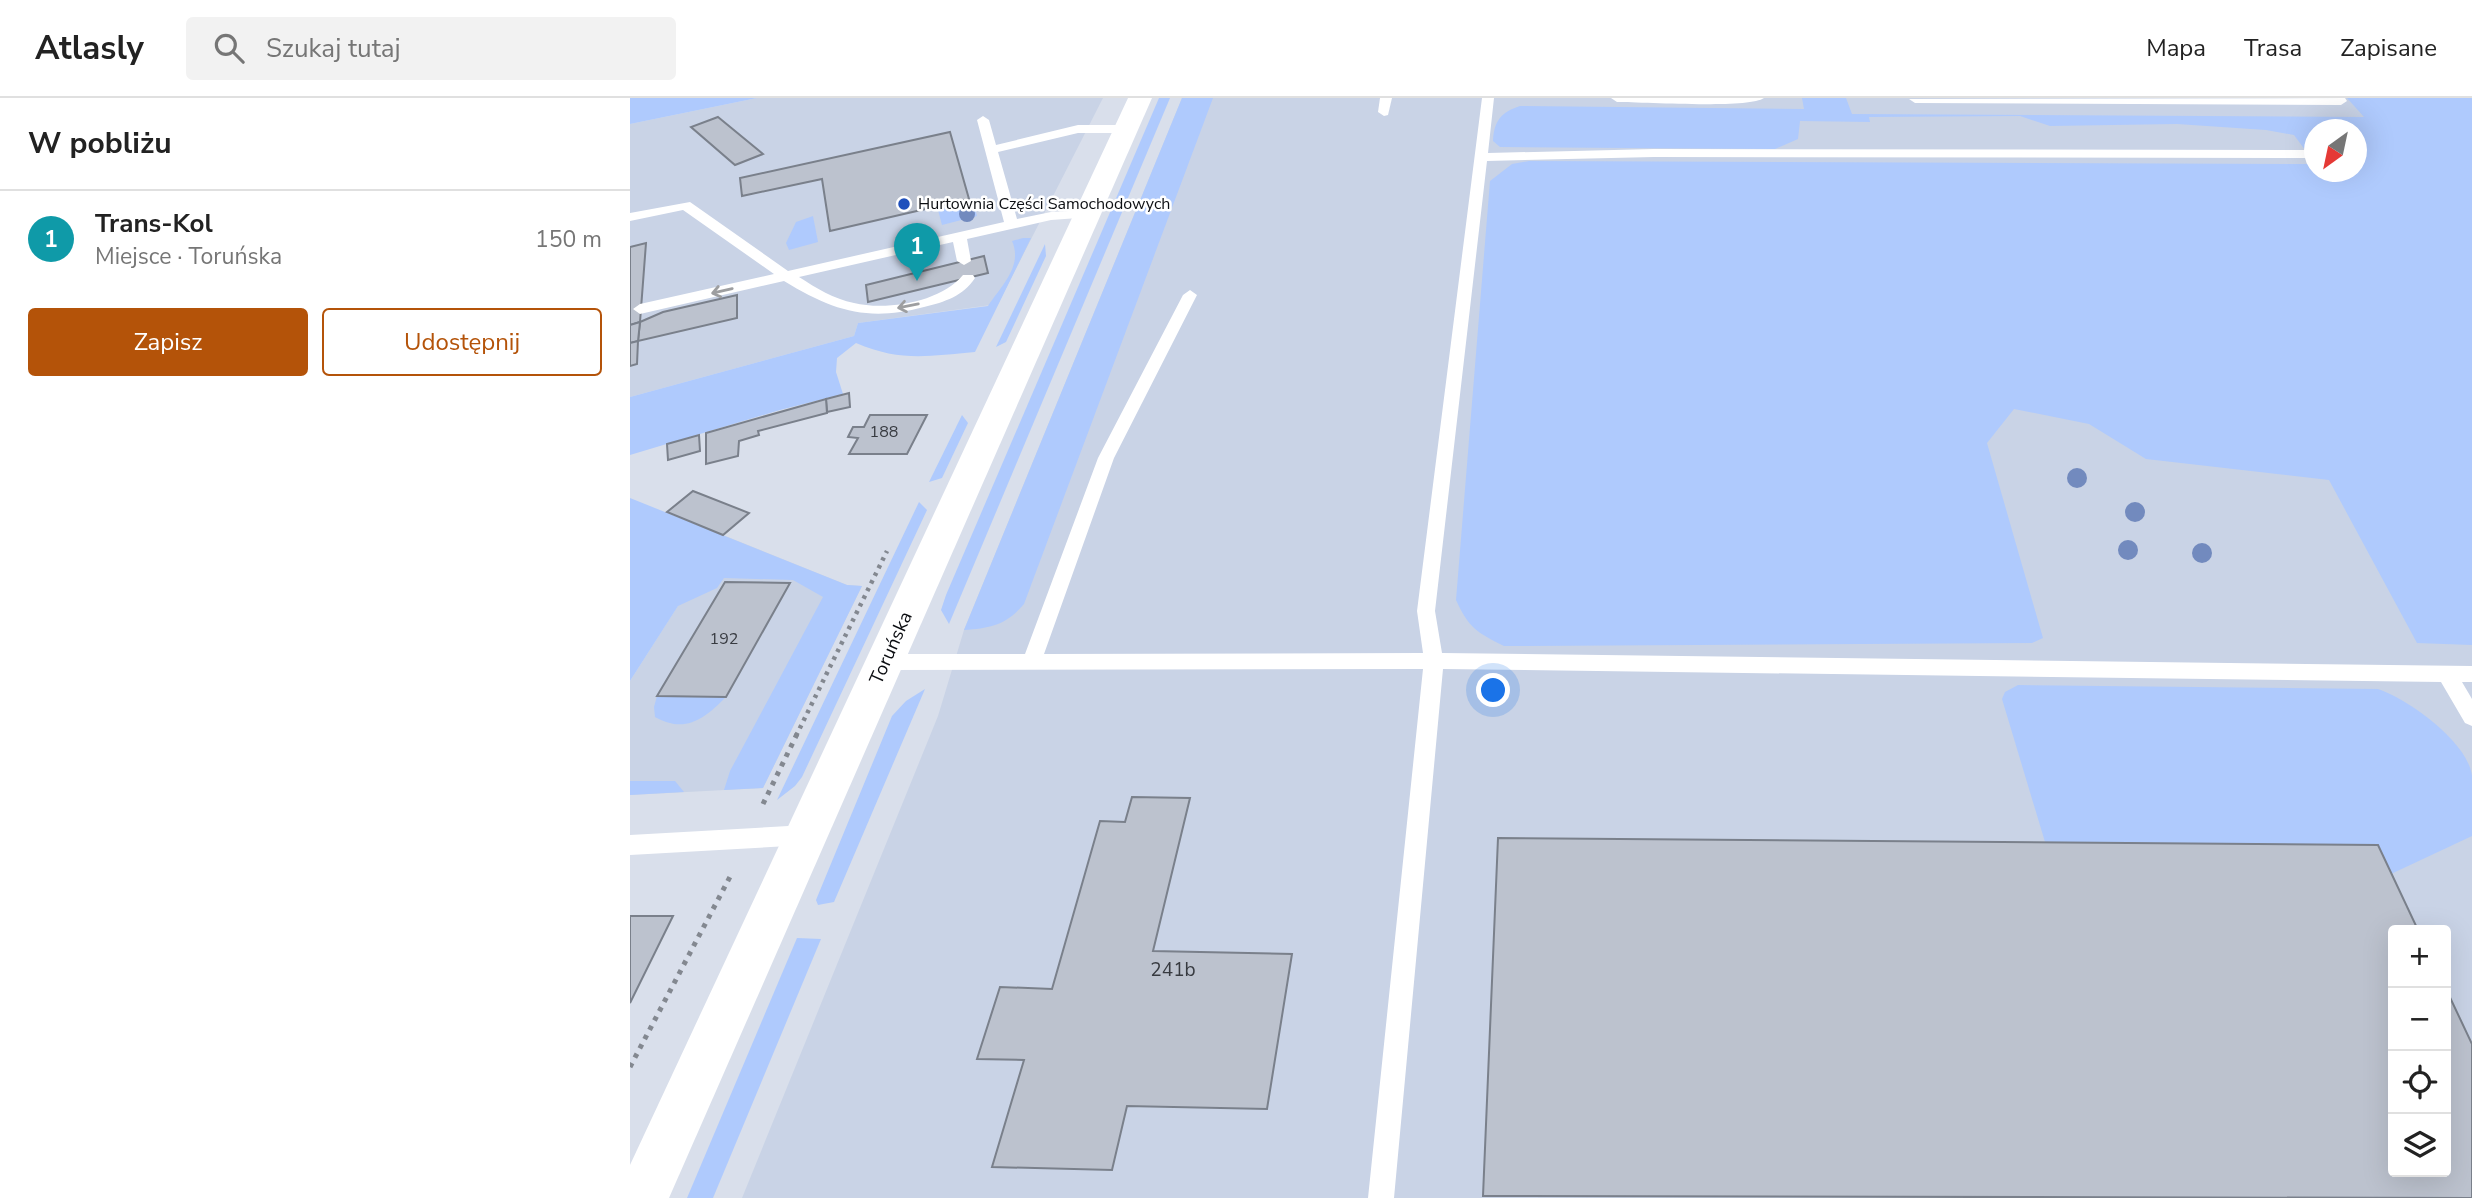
<!DOCTYPE html>
<html lang="pl">
<head>
<meta charset="utf-8">
<style>
  body { margin:0; font-family:"Nunito Sans",sans-serif; background:#f2f2f2; color:#222 }
  .controls { position:absolute; right:21px; bottom:21px; display:grid; overflow:hidden; border-radius:7px; box-shadow:0 7px 28px #0002 }
  .controls button { width:63px; height:63px; display:grid; place-items:center; padding:0; border:0; border-bottom:2px solid #e0e0e0; background:#fff; color:#222; font:35px sans-serif }
  .compass { position:absolute; left:1674px; top:21px; width:63px; height:63px; border-radius:50%; background:#fff; box-shadow:0 7px 28px #0002; rotate:213deg }
  .you { position:absolute; left:864px; top:593px; width:24px; height:24px; margin:-18px; border:5px solid #fff; border-radius:50%; background:#1a73e8; box-shadow:0 0 0 10px #1a73e833 }
  .badge { display:grid; place-items:center; width:46px; height:46px; border-radius:50%; background:#b45309; color:#fff; font-size:23px; font-weight:700 }
  .pin { position:absolute; translate:-50% -58px; filter:drop-shadow(0 2px 4px #0008) }
  .pin::after { content:''; position:absolute; top:37px; width:24px; height:21px; background:inherit; clip-path:polygon(0 0,100% 0,50% 100%) }
  .list { margin:0; padding:0; list-style:none }
  h2 { display:flex; justify-content:space-between; align-items:center; height:91px; margin:0; padding:0 28px; font-size:30px }
  h2 small { font-size:23px; font-weight:400; color:#767676 }
  .list li { display:grid; grid-template-columns:46px 1fr auto; gap:21px; align-items:center; box-sizing:border-box; height:98px; padding:0 28px; border-top:2px solid #e0e0e0 }
  .list b { display:block; font-size:26px; white-space:nowrap }
  .list p { margin:0; font-size:23px; white-space:nowrap; color:#767676 }
  .list em { font-size:23px; font-style:normal; color:#767676 }
  .actions { display:flex; gap:14px; padding:21px 28px }
  .actions a { flex:1; padding:16px 0; border:2px solid #b45309; border-radius:7px; text-align:center; font-size:24px; color:#b45309 }
  .actions .main { background:#b45309; color:#fff }
  .icon { flex:none; width:38px; height:38px; fill:none; stroke:currentColor; stroke-width:2; stroke-linecap:round; stroke-linejoin:round }
  .map { position:relative; flex:none; width:1842px; height:1100px; overflow:hidden }
  header { display:flex; align-items:center; gap:42px; box-sizing:border-box; height:98px; padding:0 35px; background:#fff; border-bottom:2px solid #e0e0e0 }
  header strong { font-size:33px }
  nav { display:flex; gap:38px; margin-inline-start:auto; font-size:24px }
  .search { width:490px; height:63px; background:#f2f2f2; display:flex; align-items:center; gap:18px; box-sizing:border-box; padding:0 24px; border-radius:7px; color:#767676; font-size:26px }
  main { display:flex }
  aside { flex:1; background:#fff }
  .map>svg:first-child { display:block }
  .built { fill:#c9d3e6; fill-rule:evenodd }
  .green { fill:#afcafd }
  .building { fill:#bcc2ce; stroke:#7a808b; stroke-width:2 }
  .lines { fill:none; stroke-linecap:round; stroke-linejoin:round }
  .path-far1 { stroke:#838890; stroke-width:4.5; stroke-dasharray:3.5 5; stroke-linecap:butt }
  .path { stroke:#838890; stroke-width:5; stroke-dasharray:4.5 6; stroke-linecap:butt }
  .lane { fill:#fff; fill-rule:evenodd }
  .secondary { fill:#fff; fill-rule:evenodd }
  .tree { fill:#728abe }
  .oneway { stroke:#9d9ea0 }
  .poi-dot { fill:#1e4fbc; stroke:#fff; stroke-width:2.5 }
  .labels { text-anchor:middle; dominant-baseline:central; stroke-width:5; stroke-linejoin:round; paint-order:stroke }
  .far-poi-label { font-size:16px; fill:#0b0d11; stroke:#fff; text-anchor:start }
  .number-label { font-size:16px; fill:#373a40 }
  .street-label { font-size:19px; fill:#0b0d11; stroke:#fff }
  .near-number-label { font-size:19px; fill:#373a40 }
</style>
</head>
<body>
<header>
<strong>Atlasly</strong>
<div class="search"><svg class="icon" aria-label="search" viewBox="0 0 24 24"><circle cx="10" cy="10" r="6"/><path d="M15 15l6 6"/></svg>Szukaj tutaj</div>
<nav><a>Mapa</a><a>Trasa</a><a>Zapisane</a></nav>
</header>
<main>
<aside>
<h2>W pobliżu<small></small></h2>
<ul class="list">
<li><span class="badge" style="background:#0f9aa8">1</span><div><b>Trans-Kol</b><p>Miejsce · Toruńska</p></div><em>150 m</em></li>
</ul>
<div class="actions"><a class="main">Zapisz</a><a>Udostępnij</a></div>
</aside>
<div class="map">
<svg width="1842" height="1100" viewBox="0 0 1842 1100">
  <rect width="100%" height="100%" fill="#d9dfeb"/>
  <g class="built">
    <path d="M127 0H473L368 206 228 225 224 238 0 299V26Z"/>
    <path d="M552 0H1842V1100H112L308 618 334 532ZM1685 32H1727V74H1685ZM1763 832H1816V1074H1763Z"/>
    <path d="M93 437 217 487 232 488 133 690 0 697V583Z"/>
  </g>
  <g class="green">
    <path d="M0 0H127L0 26Z"/>
    <path d="M529 0H540L319 526 311 512 316 497Z"/>
    <path d="M552 0H583L394 506C376 527 361 530 334 532Z"/>
    <path d="M1172 0H1216L1222 16 1734 19 1717 0H1842V547L1787 545 1699 382 1516 361 1459 326 1384 311 1357 345 1413 540 1402 545 874 548C846 534 839 530 826 502L860 83 882 66 899 63 1684 66 1685 74H1727V32H1685L1684 64 1664 37 1636 32 1547 26 1420 28 1390 18 1239 19 1240 24 1170 23 1168 41 1145 51 870 49 863 43C864 23 871 14 890 8L1174 11Z"/>
    <path d="M343 103 347 118 312 127 308 112Z"/>
    <path d="M183 118 188 144 159 152 156 145 166 124Z"/>
    <path d="M393 140H401L345 254C298 258 270 264 226 245L207 260 206 274 213 296 150 312 0 357V299L224 238 228 225 358 208C372 187 393 168 382 143Z"/>
    <path d="M415 146 416 158 376 244 366 249Z"/>
    <path d="M332 317 338 325 312 380 299 384Z"/>
    <path d="M0 400 217 487 232 488 133 690 94 692 100 673 193 499 163 482 94 480 87 490 48 508 0 583Z"/>
    <path d="M289 404 297 412 172 679 165 688 147 702Z"/>
    <path d="M1388 587 1748 591C1778 601 1838 644 1842 678 1842 697 1842 719 1842 738L1761 776 1415 744 1372 601 1375 594Z"/>
    <path d="M295 591 204 804 188 807 186 802 262 618 276 603Z"/>
    <path d="M27 598 96 599C74 621 55 636 25 619L24 609Z"/>
    <path d="M0 683H45L54 694 0 697Z"/>
    <path d="M167 840 191 841 83 1100H57Z"/>
  </g>
  <g class="building">
    <path d="M88 19 133 56 105 67 61 29Z"/>
    <path d="M320 34 339 101 200 133 192 81 112 98 110 80Z"/>
    <path d="M16 145 10 224 0 227V149Z"/>
    <path d="M354 158 358 175 238 204 236 187Z"/>
    <path d="M107 197V220L8 243 10 224 33 214Z"/>
    <path d="M10 224 8 243 0 245V227Z"/>
    <path d="M8 243 7 266 0 268V245Z"/>
    <path d="M219 295 220 309 197 314 196 301Z"/>
    <path d="M196 301 197 315 128 333 129 337 109 343 108 358 76 366V335Z"/>
    <path d="M240 317H297L277 356H219L228 340 218 339 223 329H234Z"/>
    <path d="M69 337 70 353 38 362 37 346Z"/>
    <path d="M63 393 119 415 93 437 37 414Z"/>
    <path d="M95 484 160 485 96 599 27 598Z"/>
    <path d="M502 699 560 700 523 853 662 856 637 1011 497 1008 482 1072 362 1069 394 962 347 961 370 889 422 891 470 723 495 724Z"/>
    <path d="M868 740 1748 747 1788 832H1763V1074H1816V891L1842 946V1100L853 1098Z"/>
    <path d="M0 818H43L0 905Z"/>
  </g>
  <g class="lines">
    <path class="path-far1" d="M166 638 257 453"/>
    <g class="path">
      <path d="M133 706 167 636"/>
      <path d="M0 969 102 775"/>
    </g>
    <g class="lane">
      <path d="M750 0H762L758 17 754 18 748 14Z"/>
      <path d="M852 0H864L858 55 1024 51 1685 52V60L1024 59 857 63 805 513 812 555 1842 568V584H1832L1842 601V628L1835 625 1811 584 813 571 764 1100H738L793 571 255 572 248 570 245 564 248 558 255 556H395L468 360 553 197 560 192 567 197 484 360 414 556 793 555 787 513Z"/>
      <path d="M981 0H1134C1119 11 1012 4 987 4Z"/>
      <path d="M1715 0 1717 3 1711 7 1285 5 1279 1Z"/>
      <path d="M353 18 359 22 366 47 448 27H496L502 31 496 35H448L368 54 387 121 421 114 457 112 462 113V119L421 122 337 141 341 163 334 167 327 163 323 144 169 179C186 190 204 201 224 205 257 213 311 204 333 177H343L345 180C333 198 315 204 294 209 238 224 203 213 154 183L10 216 3 211 10 206 144 176 53 112 0 123V115L60 104 158 173 374 124 347 22Z"/>
      <path d="M176 727 184 730 187 737 184 744 176 747 0 757V737Z"/>
    </g>
    <path class="secondary" d="M498 0H522L39 1100H0V1067Z"/>
  </g>
  <g class="tree">
    <circle cx="337" cy="116" r="8"/>
    <circle cx="1447" cy="380" r="10"/>
    <circle cx="1505" cy="414" r="10"/>
    <circle cx="1498" cy="452" r="10"/>
    <circle cx="1572" cy="455" r="10"/>
  </g>
  <defs><path id="oneway-shaft" d="M-6 0H5M1.5-3L5.5 0L1.5 3" fill="none" stroke-width="1.6" stroke-linecap="round" stroke-linejoin="round" transform="scale(1.75)"/></defs>
  <g class="oneway">
    <use href="#oneway-shaft" transform="translate(92 193) rotate(167)"/>
    <use href="#oneway-shaft" transform="translate(278 208) rotate(169)"/>
  </g>
  <circle class="poi-dot" cx="274" cy="106" r="7"/>
  <g class="labels">
    <g class="far-poi-label">
      <text x="288" y="106">Hurtownia Części Samochodowych</text>
    </g>
    <g class="number-label">
      <text x="254" y="334">188</text>
      <text x="94" y="541">192</text>
    </g>
    <g class="street-label">
      <text transform="translate(261 550) rotate(-66)">Toruńska</text>
    </g>
    <g class="near-number-label">
      <text x="543" y="872">241b</text>
    </g>
  </g>
</svg>
<div class="controls">
<button>+</button>
<button>−</button>
<button><svg class="icon" aria-label="locate" viewBox="0 0 24 24"><circle cx="12" cy="12" r="6"/><path d="M12 2v4M12 18v4M2 12h4M18 12h4"/></svg></button>
<button><svg class="icon" aria-label="layers" viewBox="0 0 24 24"><path d="M12 4l9 5-9 5-9-5zM3 14l9 5 9-5"/></svg></button>
</div>
<svg class="compass" viewBox="-18 -18 36 36"><path d="M0-13l5 13h-10z" fill="#e53935"/><path d="M0 13l5-13h-10z" fill="#767676"/></svg>
<div class="you"></div>
<div class="pin badge" style="left:287px;top:183px;background:#0f9aa8">1</div>
</div>
</main>
</body>
</html>
